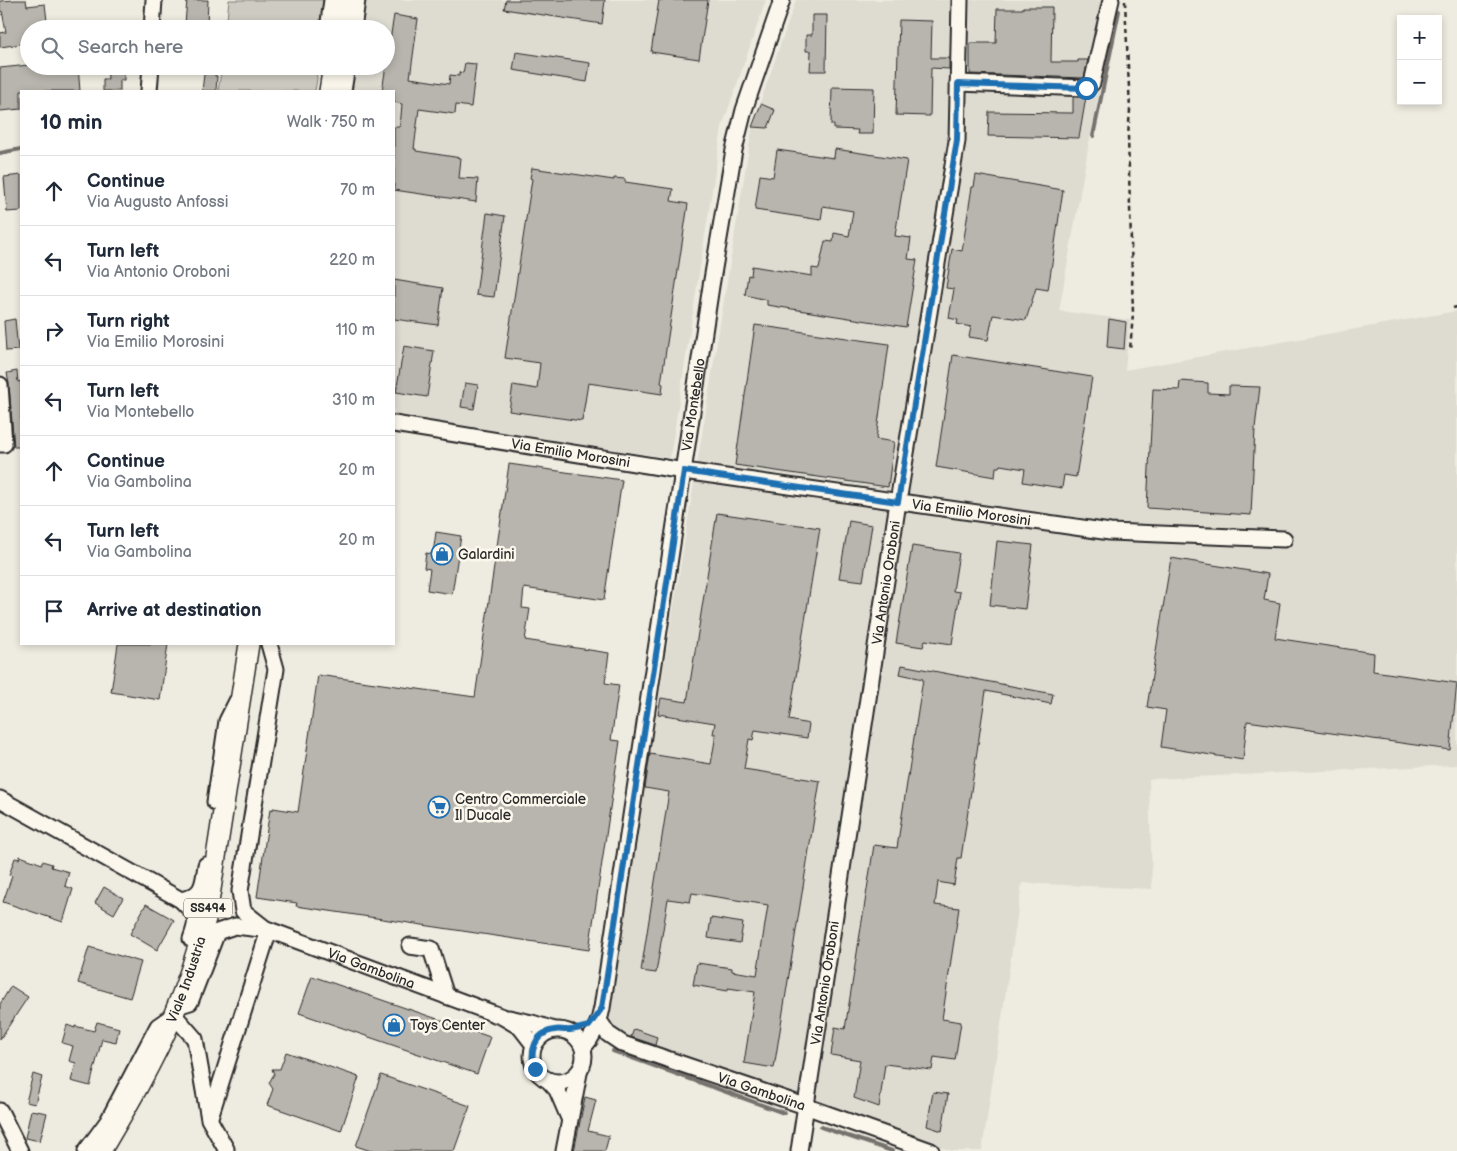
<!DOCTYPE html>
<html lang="en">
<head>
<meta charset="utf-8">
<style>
  body { margin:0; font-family:"Balsamiq Sans",sans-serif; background:#f2f2f3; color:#1f2937 }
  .controls { position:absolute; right:15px; top:15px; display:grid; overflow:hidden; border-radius:0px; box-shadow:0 2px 8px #0003 }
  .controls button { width:45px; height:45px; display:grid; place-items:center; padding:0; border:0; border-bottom:1px solid #e0e1e3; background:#fff; color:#1f2937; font:25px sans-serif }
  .stop { position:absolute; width:15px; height:15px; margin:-11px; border:4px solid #1f6fb2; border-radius:50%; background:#fff }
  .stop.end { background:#1f6fb2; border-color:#fff; box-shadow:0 1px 5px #0008 }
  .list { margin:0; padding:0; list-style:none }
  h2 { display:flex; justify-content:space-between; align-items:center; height:65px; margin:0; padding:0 20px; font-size:21px }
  h2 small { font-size:16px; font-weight:400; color:#747a83 }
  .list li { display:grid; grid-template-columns:32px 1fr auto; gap:15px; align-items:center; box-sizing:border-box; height:70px; padding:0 20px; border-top:1px solid #e0e1e3 }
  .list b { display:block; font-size:19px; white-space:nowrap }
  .list p { margin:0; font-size:16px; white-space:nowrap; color:#747a83 }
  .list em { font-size:16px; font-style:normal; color:#747a83 }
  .icon { flex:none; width:28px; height:28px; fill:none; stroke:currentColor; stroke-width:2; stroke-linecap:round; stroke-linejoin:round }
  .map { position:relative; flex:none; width:1457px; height:1151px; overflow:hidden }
  .search { position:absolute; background:#fff; box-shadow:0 2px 8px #0003; left:20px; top:20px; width:375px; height:55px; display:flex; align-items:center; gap:12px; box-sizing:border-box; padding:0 18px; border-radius:28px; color:#747a83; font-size:19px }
  .panel { position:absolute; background:#fff; box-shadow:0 2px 8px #0003; left:20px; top:90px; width:375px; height:555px; border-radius:0px }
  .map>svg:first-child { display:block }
  .built { fill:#dedbd1 }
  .green { fill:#cecbc2; stroke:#7c7b76 }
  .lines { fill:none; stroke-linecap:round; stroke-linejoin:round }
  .stream { stroke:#74726e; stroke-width:4 }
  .building { fill:#b8b5ae; stroke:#2b2b2b }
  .minor-casing { stroke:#2b2b2b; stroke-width:19 }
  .major-casing { stroke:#2b2b2b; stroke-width:22 }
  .path { stroke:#2b2b2b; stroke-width:2.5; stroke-dasharray:5 4; stroke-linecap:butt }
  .minor { stroke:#fbf7ec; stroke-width:15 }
  .major { stroke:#fbf7ec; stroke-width:19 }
  .route { stroke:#1f6fb2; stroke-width:6 }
  .labels { text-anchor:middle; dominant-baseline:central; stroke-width:5; stroke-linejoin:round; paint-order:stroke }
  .shield { fill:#fbf7ec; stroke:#696865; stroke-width:1 }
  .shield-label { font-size:12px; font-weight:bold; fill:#2b2b2b }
  .street-label { font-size:14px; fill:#2b2b2b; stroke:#fbf7ec }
  .poi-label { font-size:14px; fill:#2b2b2b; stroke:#fbf7ec; text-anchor:start }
</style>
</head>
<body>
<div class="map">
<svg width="1457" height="1151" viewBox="0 0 1457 1151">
  <rect width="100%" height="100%" fill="#eeebe0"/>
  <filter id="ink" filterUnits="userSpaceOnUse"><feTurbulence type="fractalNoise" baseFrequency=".02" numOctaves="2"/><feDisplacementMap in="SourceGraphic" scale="10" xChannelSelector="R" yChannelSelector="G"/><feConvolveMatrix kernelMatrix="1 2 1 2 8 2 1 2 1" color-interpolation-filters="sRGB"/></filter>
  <g filter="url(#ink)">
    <g class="built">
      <path d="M360 0H766L722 127 670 458 394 418V91H345L349 66H386V29H355Z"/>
      <path d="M796 0H1117L1089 143 1059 311 1130 320 1125 370 1457 311V765L1149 779 1152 889 1022 883 982 1151H952L621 1036 611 1029 607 1015 753 123Z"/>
    </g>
    <g class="green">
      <path d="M229 0H325L320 29H226Z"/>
      <path d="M222 66H316L317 79 315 91H218Z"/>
    </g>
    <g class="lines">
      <g class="stream">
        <path d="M1093 136 1119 11"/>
        <path d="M0 153 21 149"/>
        <path d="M613 1051 784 1113"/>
        <path d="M821 1127 892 1151"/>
      </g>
    </g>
    <g class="building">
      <path d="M15 0H26L27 6 45 4 48 29H29V43L0 47V33L6 32 2 11 0 12V1Z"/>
      <path d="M187 0H208L207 26 185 24Z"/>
      <path d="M506 0H605L602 24 504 9Z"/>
      <path d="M659 0H708L699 59 651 52Z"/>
      <path d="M1023 7H1052L1051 62H1078V60H1088L1084 78 970 74V43H996L997 9H1023Z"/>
      <path d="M394 15 418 19 410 78 449 84 450 75 459 76V72L463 73 465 63 476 64 471 107 456 105 455 114 419 109 414 149H416V151L461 158 459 178 478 179 476 202 394 190V127H400L402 104 394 102V91H382Z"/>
      <path d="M812 15H827L826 71H810L811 51H806V35H812Z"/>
      <path d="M899 20 932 21 931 58H949V69L931 68 930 116 896 115Z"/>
      <path d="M516 52 590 63 587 82 513 70Z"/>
      <path d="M29 65V66H78L80 91H21V109L0 111V68Z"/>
      <path d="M107 66H124V80H120V91H103V79H108Z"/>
      <path d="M205 66H216L215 76H217L216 91H202Z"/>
      <path d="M832 87 874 88 873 134H857L858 130 834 129V125H831Z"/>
      <path d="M1073 97H1086L1079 138 988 136 989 112 1073 113Z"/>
      <path d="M761 104 775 110 768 128 752 127Z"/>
      <path d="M835 149 907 160 895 236 911 238 908 259 917 260 906 327 767 305V300L745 295 748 275 751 276 752 266 812 276V268L819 269 825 241 833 242 834 233 849 236 853 211 823 206 821 220 755 210 760 175 773 177 777 150 834 158Z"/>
      <path d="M532 168 614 180V178L625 179V182L673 189 671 201 688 204 661 383 663 384 662 394 588 383 582 421 509 411 513 385 537 389 540 363 505 358 532 179 530 178Z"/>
      <path d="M21 175V211L7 212 4 177Z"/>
      <path d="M976 175 1063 190 1048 290 1036 288 1026 320 993 315 988 340 969 337 971 327 957 324 958 320 949 318 954 289 946 288 952 249 962 251 972 187H974Z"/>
      <path d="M487 213 505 216 494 297 476 295Z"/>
      <path d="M394 280 443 288 438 325 394 319Z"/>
      <path d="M15 319 18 350 6 351 4 321Z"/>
      <path d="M1109 319 1126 322 1124 349 1107 347Z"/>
      <path d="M755 325 889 344 876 439 894 442 888 487 735 465Z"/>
      <path d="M404 346 434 351 427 397 396 392Z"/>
      <path d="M953 355 1092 377 1076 477 1064 475 1062 488 1023 482 1025 469 1000 465 999 467H996L995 477 936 467Z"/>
      <path d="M17 371 18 382 21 381V447H14L9 384 7 373Z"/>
      <path d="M1180 381 1208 383V393L1229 394V386L1260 387 1255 428 1251 515 1147 508 1153 389 1179 390Z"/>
      <path d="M465 383 478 385 474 409 461 407Z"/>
      <path d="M509 464 622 480 604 600 524 588 522 608 530 609 525 640 609 653 605 683 619 685 611 740 620 741 589 950 296 906 297 903 257 897 270 809 273 810V808L298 812 318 675 475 697Z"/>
      <path d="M717 513 820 528 789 720 809 724 807 738 755 730 753 740 749 739 744 769 820 781 774 1068 744 1063 755 992 728 988V991L693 985 697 963 732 968V971L757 975 768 905 692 893 690 902 668 899 656 973 641 971 669 792 645 788 650 754 711 764 716 734H713L715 723 658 714 661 698 687 702Z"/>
      <path d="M849 521 872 525 863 581 839 578Z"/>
      <path d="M436 532 461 536 452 594 427 590 430 569 424 568 426 553 433 554Z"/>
      <path d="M997 541 1033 545 1025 609 990 605Z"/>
      <path d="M912 546 959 553 953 591 960 592 952 644 925 640 923 647 896 643Z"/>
      <path d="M1171 558 1268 574 1264 600 1280 603 1275 638 1374 653 1373 671 1457 683 1450 750 1247 721 1243 760 1161 747 1166 710 1147 707Z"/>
      <path d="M118 644H168L160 700 111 692Z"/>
      <path d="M902 665 1053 694 1051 704 986 691 961 858H958L954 885 938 882 935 905 959 908 942 1019 961 1022 955 1060 934 1057 932 1070 885 1064 879 1107 854 1098 860 1060 831 1055 835 1027 845 1029 874 845 897 848 923 679 900 674Z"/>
      <path d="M20 856 42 864V861L52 864 51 867 69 872 65 886 73 889 63 922 3 902 12 876 9 875 15 858 19 859Z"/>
      <path d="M104 887 123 898 114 914 95 903Z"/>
      <path d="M146 904 174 920 157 950 130 934Z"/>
      <path d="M711 918 743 923 740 943 708 938Z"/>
      <path d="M89 947 141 962 130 998 78 983Z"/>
      <path d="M312 976 490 1037 477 1074 299 1013Z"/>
      <path d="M11 986 28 997 0 1039V1004Z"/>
      <path d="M97 1022 119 1028 116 1042 102 1039 90 1086 71 1081 76 1063 69 1061 73 1046 62 1043 67 1025 75 1028V1026L94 1031Z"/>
      <path d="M634 1029 657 1037 655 1045 631 1037Z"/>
      <path d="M286 1052 359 1077 341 1131 267 1105 273 1089 269 1083 274 1074 272 1069H280Z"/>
      <path d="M33 1074 42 1077 35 1104 26 1102Z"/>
      <path d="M381 1075 470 1106 454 1151H371L356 1146Z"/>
      <path d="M933 1092 948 1094 942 1131 927 1126Z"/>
      <path d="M585 1097 596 1100 588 1131 609 1136 605 1151H574Z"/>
      <path d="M31 1110 47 1113 40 1141 25 1138Z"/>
    </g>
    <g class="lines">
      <g class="minor-casing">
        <g id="minor">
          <path d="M152 29 154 0"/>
          <path d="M328 29 332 0"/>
          <path d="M353 29 357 0"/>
          <path d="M958 83 1086 88 1092 83 1111 0"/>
          <path d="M149 91 151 66"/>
          <path d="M343 91 347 66"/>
          <path d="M0 385 4 444H0"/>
          <path id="s1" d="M394 424 684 471 1110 532 1284 539"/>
          <path d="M0 799 181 900C197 916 199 917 191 939"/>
          <path d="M215 802 227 721 237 701"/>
          <path d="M181 900C204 895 203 885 206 865"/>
          <path d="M267 930 243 911 240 891 276 669 269 644"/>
          <path d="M410 946 431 949 446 996"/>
          <path id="s2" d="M177 1006 190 1002 217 932 235 926 269 930 503 1017 520 1027 534 1045"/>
          <path d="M509 1018 532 1023 554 1030"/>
          <path id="s3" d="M600 1022 608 1034 623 1044 805 1106 931 1151"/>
          <circle cx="558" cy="1056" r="26"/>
          <path id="s4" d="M583 1048C594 1036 599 1024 602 1008L711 286 734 150 744 110 782 0"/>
          <path d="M548 1080 557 1090 569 1118"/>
          <path d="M0 1111 20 1151"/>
          <path d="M210 1117 269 930"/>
          <path d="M86 1151 108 1121 158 1026 174 1015 195 1039 209 1119 226 1149"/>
          <path d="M564 1151 579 1073"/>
          <path id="s5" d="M799 1151 898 502 957 141 960 0"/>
        </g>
      </g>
      <g class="major-casing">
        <g id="major">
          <path d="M338 29 342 0"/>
          <path d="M329 91 333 66"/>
          <path id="s6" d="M101 1151C127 1107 153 1063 173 1016 187 983 198 949 207 915L249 644"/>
        </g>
      </g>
      <g class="path">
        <path d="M1125 1 1130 110 1128 136 1133 314 1130 350"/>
        <path d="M1453 308 1457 307"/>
      </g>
      <use href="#minor" class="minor"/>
      <use href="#major" class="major"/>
    </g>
  </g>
  <g class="lines" filter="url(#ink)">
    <path class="route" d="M535 1069C529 1053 534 1033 554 1030 558 1029 562 1030 566 1030 573 1031 582 1027 589 1026L602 1008 684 471 898 502 957 140 958 84 1086 88"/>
  </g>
  <defs>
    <g id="shop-ring" transform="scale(1.125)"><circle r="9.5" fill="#fbf7ec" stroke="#1f6fb2" stroke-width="1.5"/><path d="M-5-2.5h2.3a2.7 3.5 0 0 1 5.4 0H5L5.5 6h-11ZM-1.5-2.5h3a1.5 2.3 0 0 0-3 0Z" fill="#1f6fb2"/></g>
    <g id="supermarket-ring" transform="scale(1.125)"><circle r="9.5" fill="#fbf7ec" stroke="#1f6fb2" stroke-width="1.5"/><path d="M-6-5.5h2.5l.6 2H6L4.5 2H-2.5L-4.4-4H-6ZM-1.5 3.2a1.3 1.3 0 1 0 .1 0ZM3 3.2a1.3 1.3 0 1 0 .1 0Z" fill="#1f6fb2"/></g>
  </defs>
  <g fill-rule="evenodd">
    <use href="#shop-ring" x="442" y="554"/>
    <use href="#supermarket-ring" x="439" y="807"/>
    <use href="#shop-ring" x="394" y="1025"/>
  </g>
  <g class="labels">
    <rect class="shield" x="184" y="898.5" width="48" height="19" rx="4"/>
    <g class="shield-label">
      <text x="208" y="908">SS494</text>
    </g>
    <g class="street-label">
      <text stroke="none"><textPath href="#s4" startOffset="655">Via Montebello</textPath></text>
      <text stroke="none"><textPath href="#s1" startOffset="179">Via Emilio Morosini</textPath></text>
      <text stroke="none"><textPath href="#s1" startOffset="584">Via Emilio Morosini</textPath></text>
      <text stroke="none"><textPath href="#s5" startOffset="575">Via Antonio Oroboni</textPath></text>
      <text stroke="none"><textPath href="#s2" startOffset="251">Via Gambolina</textPath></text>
      <text stroke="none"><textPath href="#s6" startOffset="192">Viale Industria</textPath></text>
      <text stroke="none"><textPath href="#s5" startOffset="170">Via Antonio Oroboni</textPath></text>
      <text stroke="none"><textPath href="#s3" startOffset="179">Via Gambolina</textPath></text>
    </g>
    <g class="poi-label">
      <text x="458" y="554">Galardini</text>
      <text x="455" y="799">Centro Commerciale<tspan x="455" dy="16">Il Ducale</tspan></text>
      <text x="410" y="1025">Toys Center</text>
    </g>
  </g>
</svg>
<div class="controls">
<button>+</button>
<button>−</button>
</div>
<div class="stop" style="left:1086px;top:88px"></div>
<div class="stop end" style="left:535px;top:1069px"></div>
<div class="search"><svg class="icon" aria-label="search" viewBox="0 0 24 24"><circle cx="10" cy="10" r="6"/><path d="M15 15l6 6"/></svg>Search here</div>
<section class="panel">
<h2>10 min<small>Walk · 750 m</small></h2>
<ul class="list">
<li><svg class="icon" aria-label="ahead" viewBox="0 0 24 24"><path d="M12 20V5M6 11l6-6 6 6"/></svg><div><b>Continue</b><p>Via Augusto Anfossi</p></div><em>70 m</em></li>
<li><svg class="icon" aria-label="left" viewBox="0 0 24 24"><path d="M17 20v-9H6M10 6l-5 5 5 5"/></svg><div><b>Turn left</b><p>Via Antonio Oroboni</p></div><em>220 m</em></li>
<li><svg class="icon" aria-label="right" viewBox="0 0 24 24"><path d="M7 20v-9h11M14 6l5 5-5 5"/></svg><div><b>Turn right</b><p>Via Emilio Morosini</p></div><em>110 m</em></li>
<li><svg class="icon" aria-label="left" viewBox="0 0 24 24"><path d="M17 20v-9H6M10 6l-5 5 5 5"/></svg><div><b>Turn left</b><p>Via Montebello</p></div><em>310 m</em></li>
<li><svg class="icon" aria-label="ahead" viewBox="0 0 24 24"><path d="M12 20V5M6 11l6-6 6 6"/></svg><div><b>Continue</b><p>Via Gambolina</p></div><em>20 m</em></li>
<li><svg class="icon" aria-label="left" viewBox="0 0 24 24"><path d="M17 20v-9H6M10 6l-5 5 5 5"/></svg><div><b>Turn left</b><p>Via Gambolina</p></div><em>20 m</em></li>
<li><svg class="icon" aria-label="arrive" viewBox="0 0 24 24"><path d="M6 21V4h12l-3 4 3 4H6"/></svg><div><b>Arrive at destination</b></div></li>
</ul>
</section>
</div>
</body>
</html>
